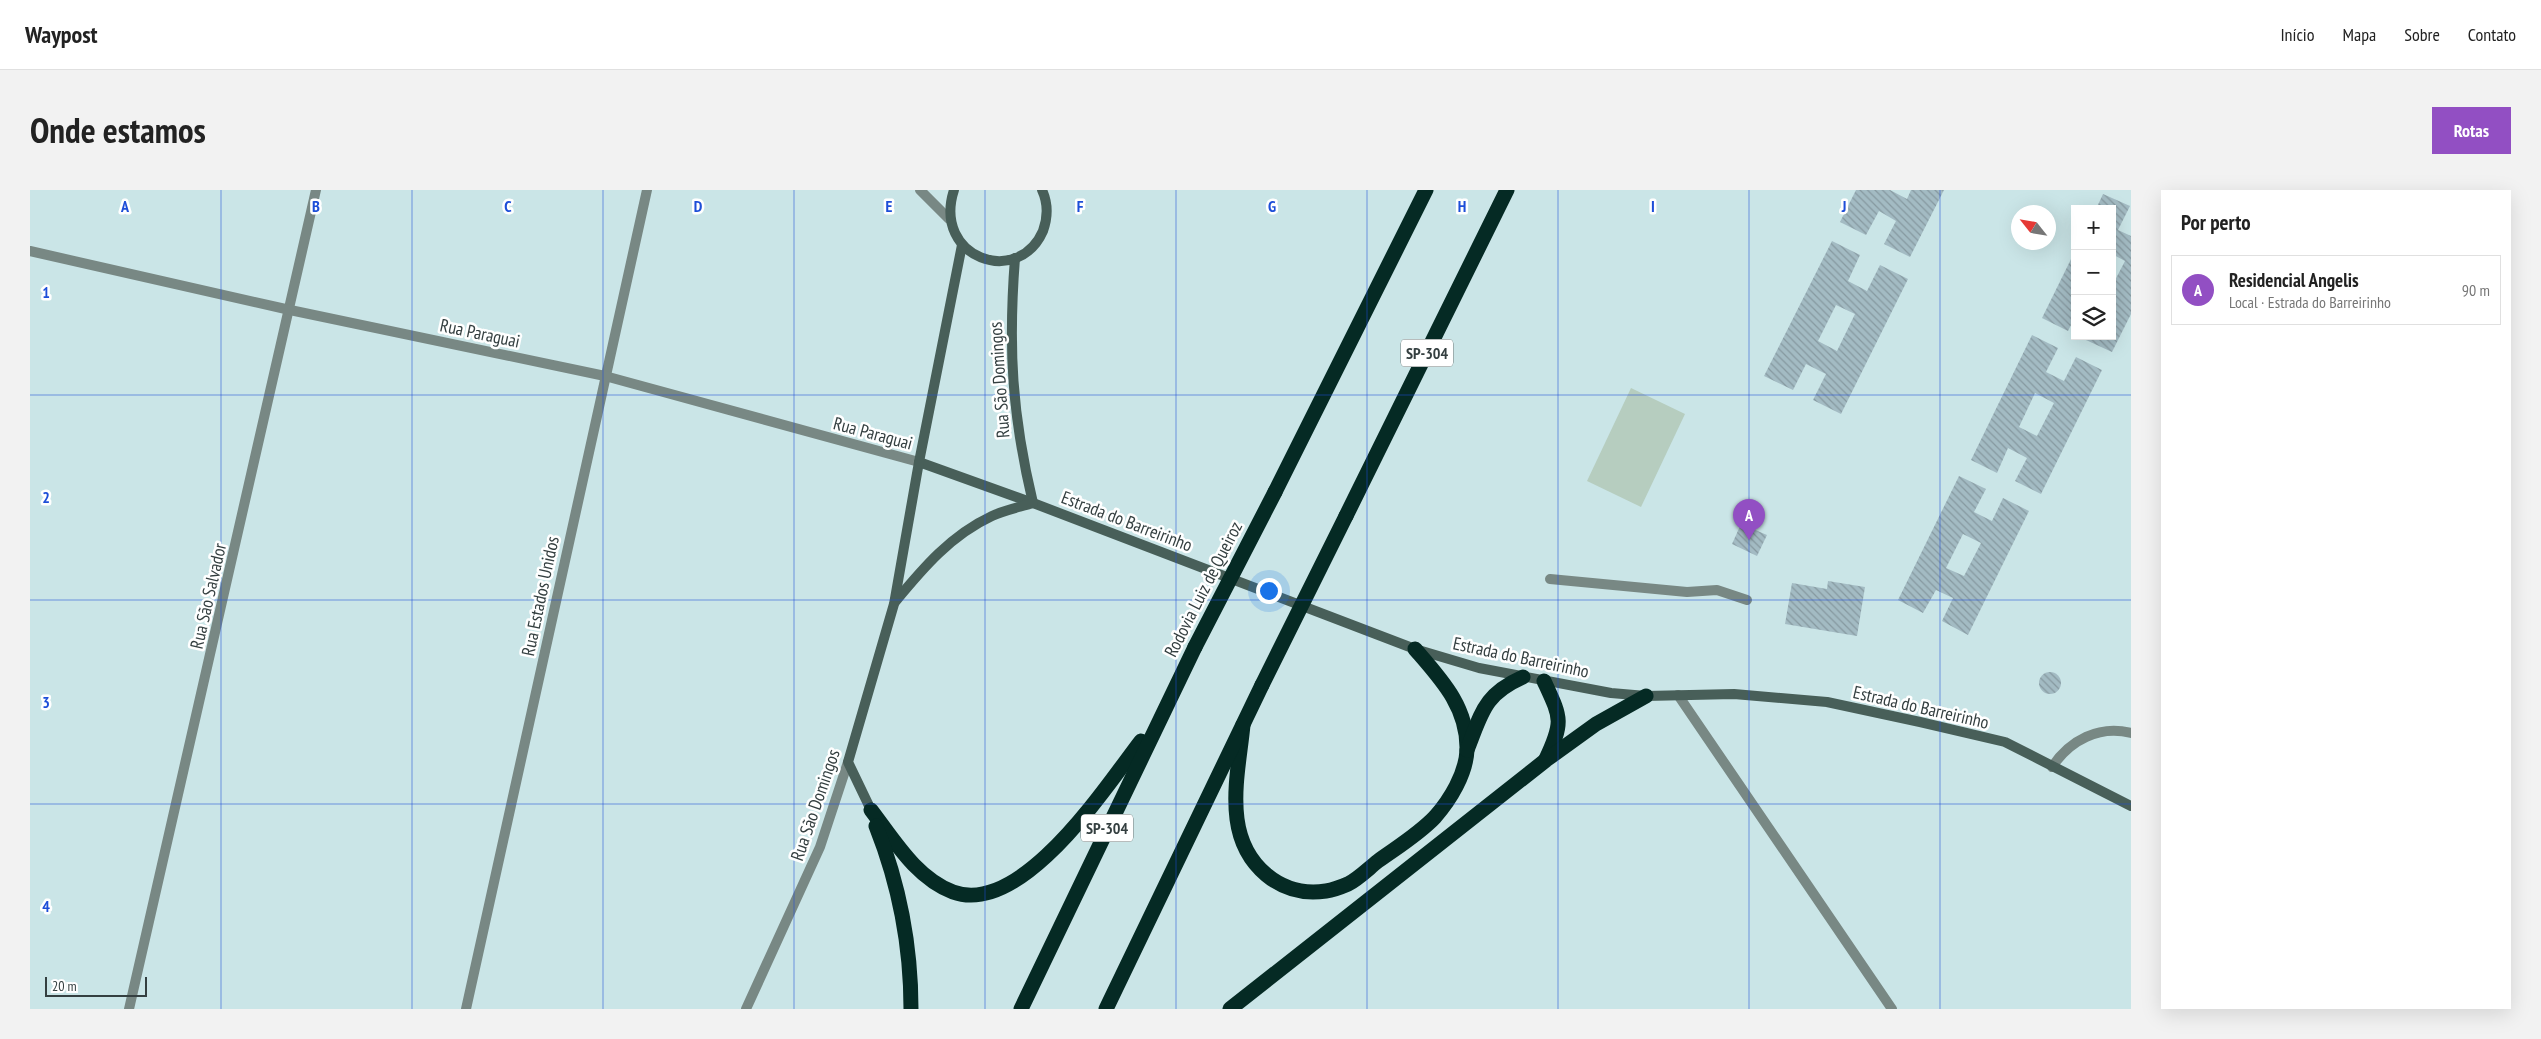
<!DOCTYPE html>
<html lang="pt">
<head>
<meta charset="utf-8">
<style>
  body { margin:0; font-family:"PT Sans Narrow",sans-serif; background:#f2f2f2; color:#222 }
  .controls { position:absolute; right:15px; top:15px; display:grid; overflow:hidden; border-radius:0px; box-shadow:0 5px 20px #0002 }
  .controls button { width:45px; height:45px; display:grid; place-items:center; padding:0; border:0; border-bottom:1px solid #e0e0e0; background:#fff; color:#222; font:25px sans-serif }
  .compass { position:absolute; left:1981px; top:15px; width:45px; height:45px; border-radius:50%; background:#fff; box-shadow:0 5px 20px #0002; rotate:301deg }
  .scale { position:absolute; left:15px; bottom:12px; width:102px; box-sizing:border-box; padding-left:5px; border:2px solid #343f40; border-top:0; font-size:14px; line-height:18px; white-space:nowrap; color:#343f40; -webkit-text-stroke:4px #fff; paint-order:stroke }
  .you { position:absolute; left:1238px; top:400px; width:18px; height:18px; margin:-12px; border:4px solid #fff; border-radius:50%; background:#1a73e8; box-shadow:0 0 0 8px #1a73e833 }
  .badge { display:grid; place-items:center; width:32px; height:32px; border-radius:50%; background:#924fc3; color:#fff; font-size:16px; font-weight:700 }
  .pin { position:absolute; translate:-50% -41px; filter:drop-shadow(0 1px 2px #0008) }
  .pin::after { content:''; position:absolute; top:26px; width:18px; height:15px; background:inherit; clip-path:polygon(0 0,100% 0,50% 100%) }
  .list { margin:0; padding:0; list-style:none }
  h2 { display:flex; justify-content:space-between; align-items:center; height:65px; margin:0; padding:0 20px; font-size:21px }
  h2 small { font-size:16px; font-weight:400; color:#767676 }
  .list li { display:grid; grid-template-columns:32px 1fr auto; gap:15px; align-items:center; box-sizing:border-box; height:70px; margin:0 10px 10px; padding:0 10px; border:1px solid #e0e0e0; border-radius:0px }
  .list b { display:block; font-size:19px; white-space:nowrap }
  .list p { margin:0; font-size:16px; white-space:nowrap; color:#767676 }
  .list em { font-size:16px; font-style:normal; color:#767676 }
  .icon { flex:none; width:28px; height:28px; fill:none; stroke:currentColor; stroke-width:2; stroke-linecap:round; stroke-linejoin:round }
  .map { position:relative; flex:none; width:2101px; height:819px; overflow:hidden; border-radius:0px }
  header { display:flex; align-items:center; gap:30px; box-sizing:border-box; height:70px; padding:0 25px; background:#fff; border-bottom:1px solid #e0e0e0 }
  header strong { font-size:24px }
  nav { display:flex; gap:28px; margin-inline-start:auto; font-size:18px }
  .intro { display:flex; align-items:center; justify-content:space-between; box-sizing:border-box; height:120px; padding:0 30px }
  h1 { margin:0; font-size:35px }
  .button { padding:12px 22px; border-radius:0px; background:#924fc3; color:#fff; font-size:18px; font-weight:700 }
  main { display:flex; gap:30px; padding:0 30px }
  aside { flex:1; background:#fff; border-radius:0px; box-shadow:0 5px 20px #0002 }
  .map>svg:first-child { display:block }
  .garden { fill:#b6cdbf }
  .building { fill:url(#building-back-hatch); fill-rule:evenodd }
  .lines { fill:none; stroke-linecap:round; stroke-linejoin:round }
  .service { stroke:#788884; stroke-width:10 }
  .minor { stroke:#788884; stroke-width:10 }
  .tertiary { stroke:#788884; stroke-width:10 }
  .secondary { stroke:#485f59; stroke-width:10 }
  .motorway { stroke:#052a24; stroke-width:15 }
  .motorway-bridge { stroke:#052a24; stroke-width:15 }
  .grid { fill:none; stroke:#1d4ed8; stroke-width:1; stroke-opacity:0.55 }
  .labels { text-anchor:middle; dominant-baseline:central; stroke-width:5; stroke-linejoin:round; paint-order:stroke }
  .shield { fill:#fff; stroke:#717979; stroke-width:1 }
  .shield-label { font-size:16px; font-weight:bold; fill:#343f40 }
  .street-label { font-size:18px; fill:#343f40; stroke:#fff }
  .grid-label { font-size:16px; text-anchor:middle; font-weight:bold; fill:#1d4ed8; stroke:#fff; stroke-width:5; stroke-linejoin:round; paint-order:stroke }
</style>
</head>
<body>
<header>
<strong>Waypost</strong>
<nav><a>Início</a><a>Mapa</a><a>Sobre</a><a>Contato</a></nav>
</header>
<div class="intro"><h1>Onde estamos</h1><a class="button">Rotas</a></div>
<main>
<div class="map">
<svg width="2101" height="819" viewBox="0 0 2101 819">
  <defs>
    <pattern id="building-back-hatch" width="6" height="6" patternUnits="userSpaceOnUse" patternTransform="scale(1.25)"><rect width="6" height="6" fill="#a3bbc3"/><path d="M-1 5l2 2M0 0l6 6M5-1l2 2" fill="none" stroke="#8699a0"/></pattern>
  </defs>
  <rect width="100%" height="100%" fill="#cae5e7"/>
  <path class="garden" d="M1601 198 1655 224 1611 317 1557 291Z"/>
  <g class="building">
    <path d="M1826 0H1860L1877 9 1881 0H1914L1880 67 1854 54 1866 31 1849 21 1836 45 1810 32Z"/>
    <path d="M2073 4 2100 16 2088 40 2101 46V124L2082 162 2056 150 2057 146H2082V96L2095 71 2082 64V19H2066Z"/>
    <path d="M1802 51 1830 65 1818 91 1837 101 1850 75 1878 89 1811 224 1783 210 1796 184 1776 174 1763 200 1734 186ZM1806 115 1825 124 1807 161 1788 151Z"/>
    <path d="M2045 61V127L2038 141 2012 128Z"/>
    <path d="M2002 145 2028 158 2016 182 2034 191 2046 167 2072 180 2011 304 1985 291 1997 268 1978 258 1967 283 1941 270ZM2005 203 2024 213 2007 246 1989 237Z"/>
    <path d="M1929 286 1956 299 1944 322 1962 331 1973 308 1999 321 1938 445 1912 431 1923 408 1906 400 1893 423 1868 410ZM1933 344 1951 353 1934 386 1916 378Z"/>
    <path d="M1711 334 1737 345 1727 366 1702 354Z"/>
    <path d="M1798 391 1835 397 1827 446 1755 434 1762 393 1797 399Z"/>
    <circle cx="2020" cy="493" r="11"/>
  </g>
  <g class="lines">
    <g class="service">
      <path d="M1520 389 1657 402 1687 400 1717 410"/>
      <path d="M1648 505 1862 819"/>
      <path d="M2022 577C2040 550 2069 535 2101 543"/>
    </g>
    <g class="minor">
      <path d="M890 0 919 29"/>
      <path d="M99 819 286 0"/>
      <path d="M436 819 617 0"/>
      <path d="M716 819 790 657 818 572"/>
    </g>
    <path class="tertiary" d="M0 61 260 120 575 186 889 272"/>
    <g class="secondary">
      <path d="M924 0C902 68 988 98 1013 41 1018 27 1018 13 1012 0"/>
      <path d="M985 68C978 158 982 225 1003 313"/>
      <path d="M889 272 1003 313 1385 459 1449 478 1581 503 1616 506 1704 504 1797 512 1890 532 1975 552 2101 616"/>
      <path d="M865 412C893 378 921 345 962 326 975 320 990 317 1003 313"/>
      <path d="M841 620 818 572 864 414 889 272 932 55"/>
    </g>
    <g class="motorway">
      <path d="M1245 302 1396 0"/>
      <path d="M1316 326 1477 0"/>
      <path d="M1514 491C1531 528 1534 531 1516 569"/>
      <path d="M1213 535C1210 566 1203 598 1207 629 1213 675 1250 708 1296 701 1303 700 1311 697 1318 694 1328 689 1338 679 1348 671 1366 658 1389 644 1405 627 1420 610 1436 584 1437 560 1438 517 1411 489 1385 459"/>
      <path d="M1437 560C1452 523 1453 505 1493 487"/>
      <path d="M841 620C864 650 886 688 923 702 992 727 1076 596 1111 551"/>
      <path d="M846 636C869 694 881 756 881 819"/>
      <path d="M991 819 1165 457"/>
      <path d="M1076 819 1232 495"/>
      <path d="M1200 819 1516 570 1566 534 1616 506"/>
    </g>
    <g class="motorway-bridge">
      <path d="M1165 457 1245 302"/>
      <path d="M1232 495 1316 326"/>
    </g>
  </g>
  <path class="grid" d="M191 0V819M382 0V819M573 0V819M764 0V819M955 0V819M1146 0V819M1337 0V819M1528 0V819M1719 0V819M1910 0V819M0 205H2101M0 410H2101M0 614H2101"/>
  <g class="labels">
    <g class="shield">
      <rect x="1371" y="149.5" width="52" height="27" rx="4"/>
      <rect x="1051" y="624.5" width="52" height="27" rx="4"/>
    </g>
    <g class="shield-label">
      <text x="1397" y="163">SP-304</text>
      <text x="1077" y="638">SP-304</text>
    </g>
    <g class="street-label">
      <text transform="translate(450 143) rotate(12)">Rua Paraguai</text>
      <text transform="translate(969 190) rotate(-94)">Rua São Domingos</text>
      <text transform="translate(843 243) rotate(15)">Rua Paraguai</text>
      <text transform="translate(1097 331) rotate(21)">Estrada do Barreirinho</text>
      <text transform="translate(1173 399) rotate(-63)">Rodovia Luiz de Queiroz</text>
      <text transform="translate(178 406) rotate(-77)">Rua São Salvador</text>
      <text transform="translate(510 406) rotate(-78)">Rua Estados Unidos</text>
      <text transform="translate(1491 467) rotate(12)">Estrada do Barreirinho</text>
      <text transform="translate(1891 517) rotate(13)">Estrada do Barreirinho</text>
      <text transform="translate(785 615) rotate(-71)">Rua São Domingos</text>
    </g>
  </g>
  <g class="grid-label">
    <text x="95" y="22">A</text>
    <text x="286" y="22">B</text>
    <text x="478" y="22">C</text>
    <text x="668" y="22">D</text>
    <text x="859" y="22">E</text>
    <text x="1050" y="22">F</text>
    <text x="1242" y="22">G</text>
    <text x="1432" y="22">H</text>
    <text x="1623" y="22">I</text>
    <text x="1814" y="22">J</text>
    <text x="16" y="108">1</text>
    <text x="16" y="313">2</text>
    <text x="16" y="518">3</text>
    <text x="16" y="722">4</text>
  </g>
</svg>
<div class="controls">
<button>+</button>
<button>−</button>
<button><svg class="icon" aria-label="layers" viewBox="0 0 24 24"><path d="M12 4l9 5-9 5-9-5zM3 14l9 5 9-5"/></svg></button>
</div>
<svg class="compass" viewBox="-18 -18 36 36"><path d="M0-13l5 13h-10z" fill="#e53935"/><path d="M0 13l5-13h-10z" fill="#767676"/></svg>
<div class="scale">20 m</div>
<div class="you"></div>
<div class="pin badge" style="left:1719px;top:350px">A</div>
</div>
<aside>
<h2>Por perto<small></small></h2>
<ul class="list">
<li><span class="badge">A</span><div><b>Residencial Angelis</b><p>Local · Estrada do Barreirinho</p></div><em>90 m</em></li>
</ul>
</aside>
</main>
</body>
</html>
